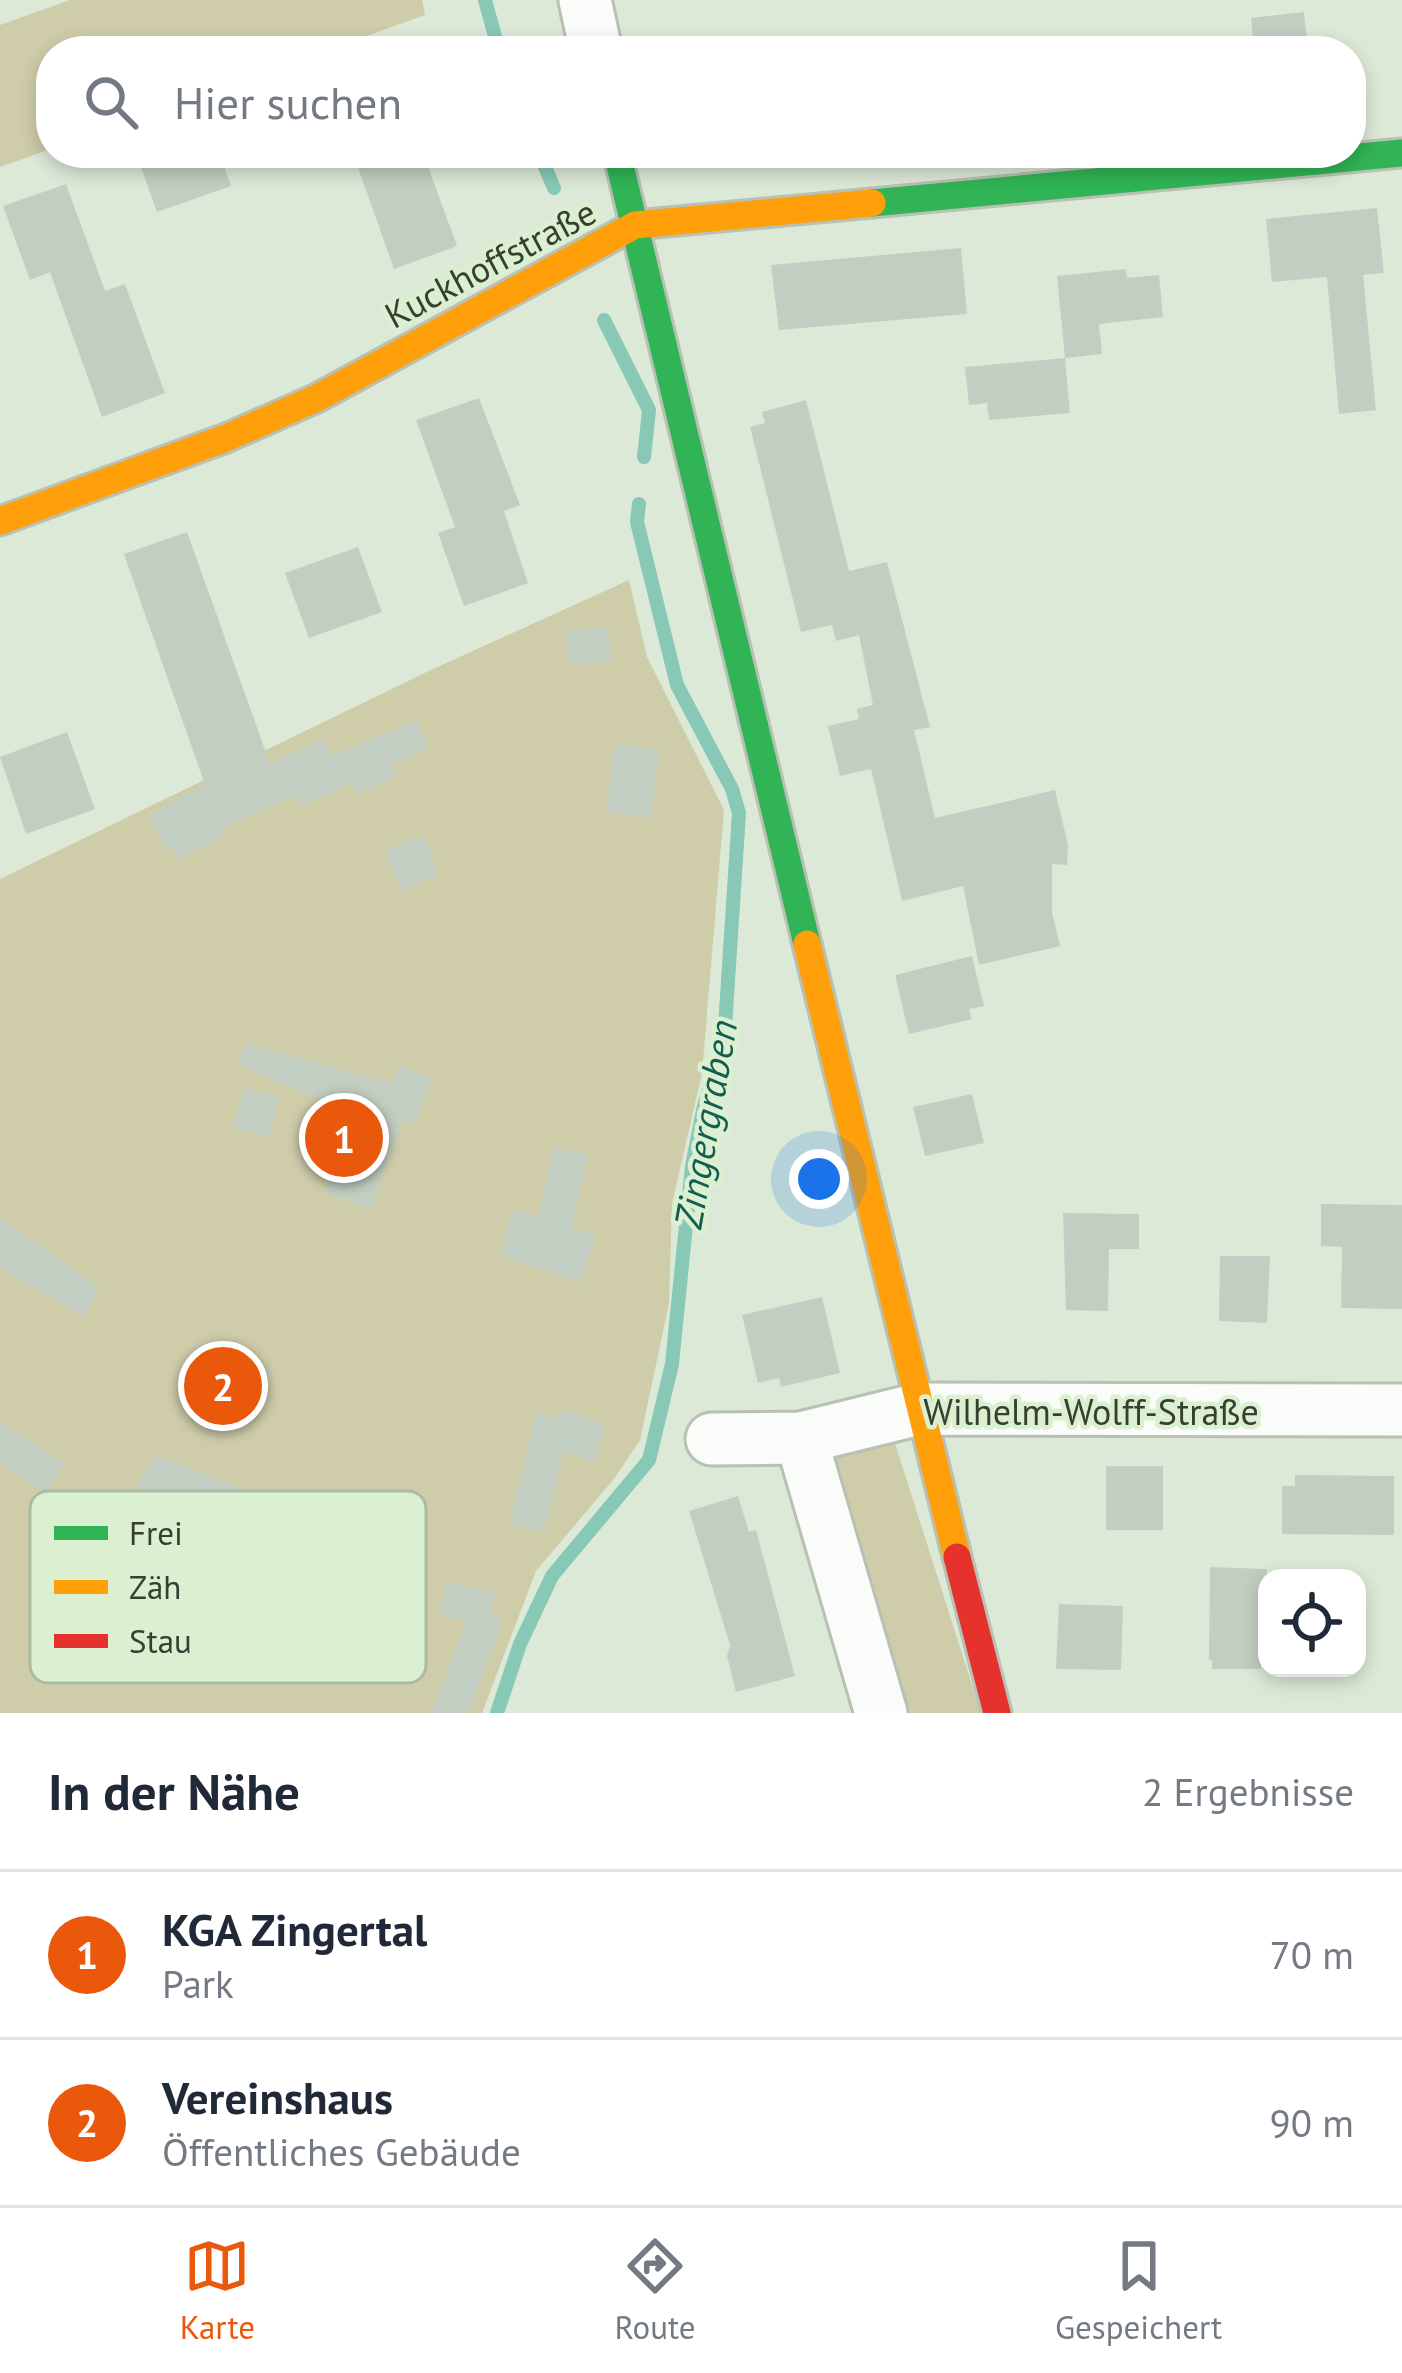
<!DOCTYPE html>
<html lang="de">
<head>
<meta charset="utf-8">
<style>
  body { margin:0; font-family:"PT Sans",sans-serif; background:#f6f6f7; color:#1f2937 }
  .controls { position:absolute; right:36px; bottom:36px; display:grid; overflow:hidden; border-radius:24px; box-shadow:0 6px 18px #0003 }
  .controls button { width:108px; height:108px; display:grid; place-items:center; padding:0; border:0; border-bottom:3px solid #e0e1e3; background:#fff; color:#1f2937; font:60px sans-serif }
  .you { position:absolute; left:819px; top:1179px; width:42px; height:42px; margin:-30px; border:9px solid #fff; border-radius:50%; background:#1a73e8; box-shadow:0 0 0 18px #1a73e833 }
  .badge { display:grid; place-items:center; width:78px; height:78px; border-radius:50%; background:#ea580c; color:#fff; font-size:39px; font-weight:700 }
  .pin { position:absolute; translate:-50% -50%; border:6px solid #fff; box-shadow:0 3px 12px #0006 }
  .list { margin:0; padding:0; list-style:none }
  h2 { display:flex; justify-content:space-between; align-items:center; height:156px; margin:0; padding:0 48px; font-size:51px }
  h2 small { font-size:39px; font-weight:400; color:#747a83 }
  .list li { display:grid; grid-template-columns:78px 1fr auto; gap:36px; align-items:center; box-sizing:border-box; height:168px; padding:0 48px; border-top:3px solid #e0e1e3 }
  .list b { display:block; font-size:45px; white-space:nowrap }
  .list p { margin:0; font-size:39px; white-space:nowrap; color:#747a83 }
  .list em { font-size:39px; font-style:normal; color:#747a83 }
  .icon { flex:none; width:66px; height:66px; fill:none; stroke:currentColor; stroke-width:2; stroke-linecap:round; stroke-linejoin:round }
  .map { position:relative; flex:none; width:1402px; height:1713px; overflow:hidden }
  .search { position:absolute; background:#fff; box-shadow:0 6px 18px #0003; left:36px; right:36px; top:36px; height:132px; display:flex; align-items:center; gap:30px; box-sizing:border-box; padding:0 42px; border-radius:48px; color:#747a83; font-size:45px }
  .sheet { height:492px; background:#fff }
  nav { display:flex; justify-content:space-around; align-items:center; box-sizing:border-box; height:168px; border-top:3px solid #e0e1e3; background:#fff; font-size:33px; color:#747a83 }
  nav a { display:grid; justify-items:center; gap:6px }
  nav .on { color:#ea580c }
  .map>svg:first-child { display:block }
  .green { fill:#cfccaa }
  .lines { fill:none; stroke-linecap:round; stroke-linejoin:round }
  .stream { stroke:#88c8b6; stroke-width:14 }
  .building { fill:#c3cec2 }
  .street-casing { stroke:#b8c1b3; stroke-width:57 }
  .fast-casing { stroke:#b8c1b3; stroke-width:33 }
  .slow-casing { stroke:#b8c1b3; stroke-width:33 }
  .jam-casing { stroke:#b8c1b3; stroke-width:33 }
  .street { stroke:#fafcf9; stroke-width:51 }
  .fast { stroke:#30b455; stroke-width:27 }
  .slow { stroke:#ff9f0a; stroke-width:27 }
  .jam { stroke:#e5322d; stroke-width:27 }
  .labels { text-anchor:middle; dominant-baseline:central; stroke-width:9; stroke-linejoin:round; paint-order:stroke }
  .street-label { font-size:36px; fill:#363f32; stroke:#dbf0d0 }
  .water-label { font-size:39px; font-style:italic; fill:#165d51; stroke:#dbf0d0 }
  .key { fill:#dbf0d0; stroke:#aabba1; stroke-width:3 }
  .key-label { font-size:33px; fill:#363f32 }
</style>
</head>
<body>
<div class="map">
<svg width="1402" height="1713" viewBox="0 0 1402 1713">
  <rect width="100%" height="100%" fill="#dde9d7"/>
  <g class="green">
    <path d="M70 0H422L425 15 325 51H51V149L0 167V25Z"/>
    <path d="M629 580 647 657 724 810 702 1073 672 1204 669 1303 640 1440 614 1479 536 1571 482 1713H0V879L433 669Z"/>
    <path d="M892 1434 981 1713H897L830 1456Z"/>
  </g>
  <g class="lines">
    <g class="stream">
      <path d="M485 0 499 51"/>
      <path d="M539 153 554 188"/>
      <path d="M604 320 649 410 644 457"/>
      <path d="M497 1713 520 1644 552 1576 649 1460 672 1364 692 1166 704 1106 724 1042 739 813 732 789 677 685 637 522 639 504"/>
    </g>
  </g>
  <g class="building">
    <path d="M1304 12 1308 51H1254L1251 18Z"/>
    <path d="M136 153H219L231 186 157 212Z"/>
    <path d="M381 153H423L457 246 394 269 356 162Z"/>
    <path d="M66 184 105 291 125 284 165 393 102 417 50 272 30 280 3 206Z"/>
    <path d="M1377 208 1384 273 1363 275 1376 410 1339 414 1327 277 1272 282 1266 219Z"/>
    <path d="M961 248 967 314 779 330 771 265Z"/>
    <path d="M1126 269 1127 278 1159 275 1163 317 1099 324 1102 354 1065 358 1057 276Z"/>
    <path d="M1065 358 1070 413 989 420 987 403 969 405 965 367Z"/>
    <path d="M479 398 520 505 504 511 528 583 464 606 438 533 455 527 416 420Z"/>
    <path d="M806 400 849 571 887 562 930 727 914 730 935 818 1055 790 1068 845 1067 865 1052 864V912L1060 946 979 965 963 886 902 901 871 769 840 776 828 726 859 719 857 709 873 705 859 635 836 641 832 625 801 632 750 427 765 423 762 412Z"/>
    <path d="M187 532 270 764 323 739 331 756 417 720 429 748 391 765 396 776 357 794 353 783 301 806 296 795 218 830 222 837 178 859 172 848 167 851 149 814 205 785 124 554Z"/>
    <path d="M358 547 382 612 309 638 285 573Z"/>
    <path d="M608 627 612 662 569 665 566 631Z"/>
    <path d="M67 732 95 809 26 834 0 757Z"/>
    <path d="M615 744 659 750 651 818 606 812Z"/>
    <path d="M424 835 439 875 401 890 386 849Z"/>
    <path d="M972 956 984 1006 969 1009 972 1019 909 1034 895 975Z"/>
    <path d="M245 1044 393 1083 398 1066 431 1078 415 1124 403 1120 371 1209 324 1192 352 1113 238 1065Z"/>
    <path d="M244 1088 279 1098 268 1137 233 1128Z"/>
    <path d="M972 1094 984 1143 925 1156 913 1107Z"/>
    <path d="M554 1147 588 1155 572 1228 596 1236 580 1282 499 1255 514 1209 539 1217Z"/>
    <path d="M1321 1204 1402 1205V1309L1341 1308 1342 1247 1321 1246Z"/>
    <path d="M1063 1213 1139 1214V1249H1109L1108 1311 1066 1310Z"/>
    <path d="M0 1218 99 1288 84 1317 0 1267Z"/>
    <path d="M1220 1256H1270L1267 1323 1219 1321Z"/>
    <path d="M822 1297 840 1373 781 1387 779 1378 758 1383 742 1315Z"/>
    <path d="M197 1342 272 1370 253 1421 178 1393Z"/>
    <path d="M561 1409 606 1424 594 1462 564 1451 544 1532 510 1524 537 1412 557 1419Z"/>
    <path d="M0 1423 65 1463 46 1493 0 1464Z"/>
    <path d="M155 1455 237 1487 214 1549 199 1543 188 1621 157 1617 115 1595 157 1515 131 1505 146 1467 150 1468Z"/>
    <rect x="1106" y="1466" width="57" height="64"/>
    <path d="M1295 1475 1394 1476V1535L1282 1534V1486H1295Z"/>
    <path d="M738 1496 749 1532 756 1530 795 1676 736 1692 727 1656 730 1645 689 1511Z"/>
    <path d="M1210 1567 1267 1569 1266 1661 1261 1660V1669H1212V1660H1209Z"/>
    <path d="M446 1582 496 1593 490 1614 503 1619 468 1713H431L467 1621 439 1615Z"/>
    <path d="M1059 1604 1123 1606 1121 1670 1056 1669Z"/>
  </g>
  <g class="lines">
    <g class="street-casing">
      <g id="street">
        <path d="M585 0 596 51"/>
        <path d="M801 1438 881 1713"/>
        <path d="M712 1439 801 1438 919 1409 1402 1410"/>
      </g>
    </g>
    <g class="fast-casing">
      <g id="fast">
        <path d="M617 153 807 944"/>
        <path d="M872 203 1402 153"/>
      </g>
    </g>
    <g class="slow-casing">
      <g id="slow">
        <path d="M0 521 226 438 317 398 635 225 872 203"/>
        <path d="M807 944 957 1557"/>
      </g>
    </g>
    <g class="jam-casing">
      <path id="jam" d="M957 1557 997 1713"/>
    </g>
    <use href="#street" class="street"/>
    <use href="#fast" class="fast"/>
    <use href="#slow" class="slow"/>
    <use href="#jam" class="jam"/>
  </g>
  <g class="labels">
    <g class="street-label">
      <text transform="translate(490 263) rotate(-28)">Kuckhoffstraße</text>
      <text x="1091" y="1411">Wilhelm-Wolff-Straße</text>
    </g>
    <g class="water-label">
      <text transform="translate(705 1124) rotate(-80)">Zingergraben</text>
    </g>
  </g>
  <rect x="30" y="1491" width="396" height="192" rx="18" class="key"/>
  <rect x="54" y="1526" width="54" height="14" fill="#30b455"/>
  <rect x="54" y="1580" width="54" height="14" fill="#ff9f0a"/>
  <rect x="54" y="1634" width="54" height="14" fill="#e5322d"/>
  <g class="key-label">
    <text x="129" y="1545">Frei</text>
    <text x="129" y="1599">Zäh</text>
    <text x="129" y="1653">Stau</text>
  </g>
</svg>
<div class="controls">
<button><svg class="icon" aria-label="locate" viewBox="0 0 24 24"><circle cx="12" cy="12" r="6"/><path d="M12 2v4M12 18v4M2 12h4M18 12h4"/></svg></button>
</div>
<div class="you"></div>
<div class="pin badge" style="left:344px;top:1138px">1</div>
<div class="pin badge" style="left:223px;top:1386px">2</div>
<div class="search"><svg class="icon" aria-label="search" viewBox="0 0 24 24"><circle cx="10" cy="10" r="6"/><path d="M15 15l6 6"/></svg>Hier suchen</div>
</div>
<section class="sheet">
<h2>In der Nähe<small>2 Ergebnisse</small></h2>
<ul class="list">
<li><span class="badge">1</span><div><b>KGA Zingertal</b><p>Park</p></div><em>70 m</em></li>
<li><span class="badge">2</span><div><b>Vereinshaus</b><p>Öffentliches Gebäude</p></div><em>90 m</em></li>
</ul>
</section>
<nav>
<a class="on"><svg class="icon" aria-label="map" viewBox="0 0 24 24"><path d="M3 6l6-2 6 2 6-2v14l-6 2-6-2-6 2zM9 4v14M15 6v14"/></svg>Karte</a>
<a><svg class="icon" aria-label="directions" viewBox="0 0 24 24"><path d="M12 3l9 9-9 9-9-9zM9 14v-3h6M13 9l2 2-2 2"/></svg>Route</a>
<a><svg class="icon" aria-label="saved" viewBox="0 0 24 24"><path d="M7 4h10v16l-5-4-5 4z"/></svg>Gespeichert</a>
</nav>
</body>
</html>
